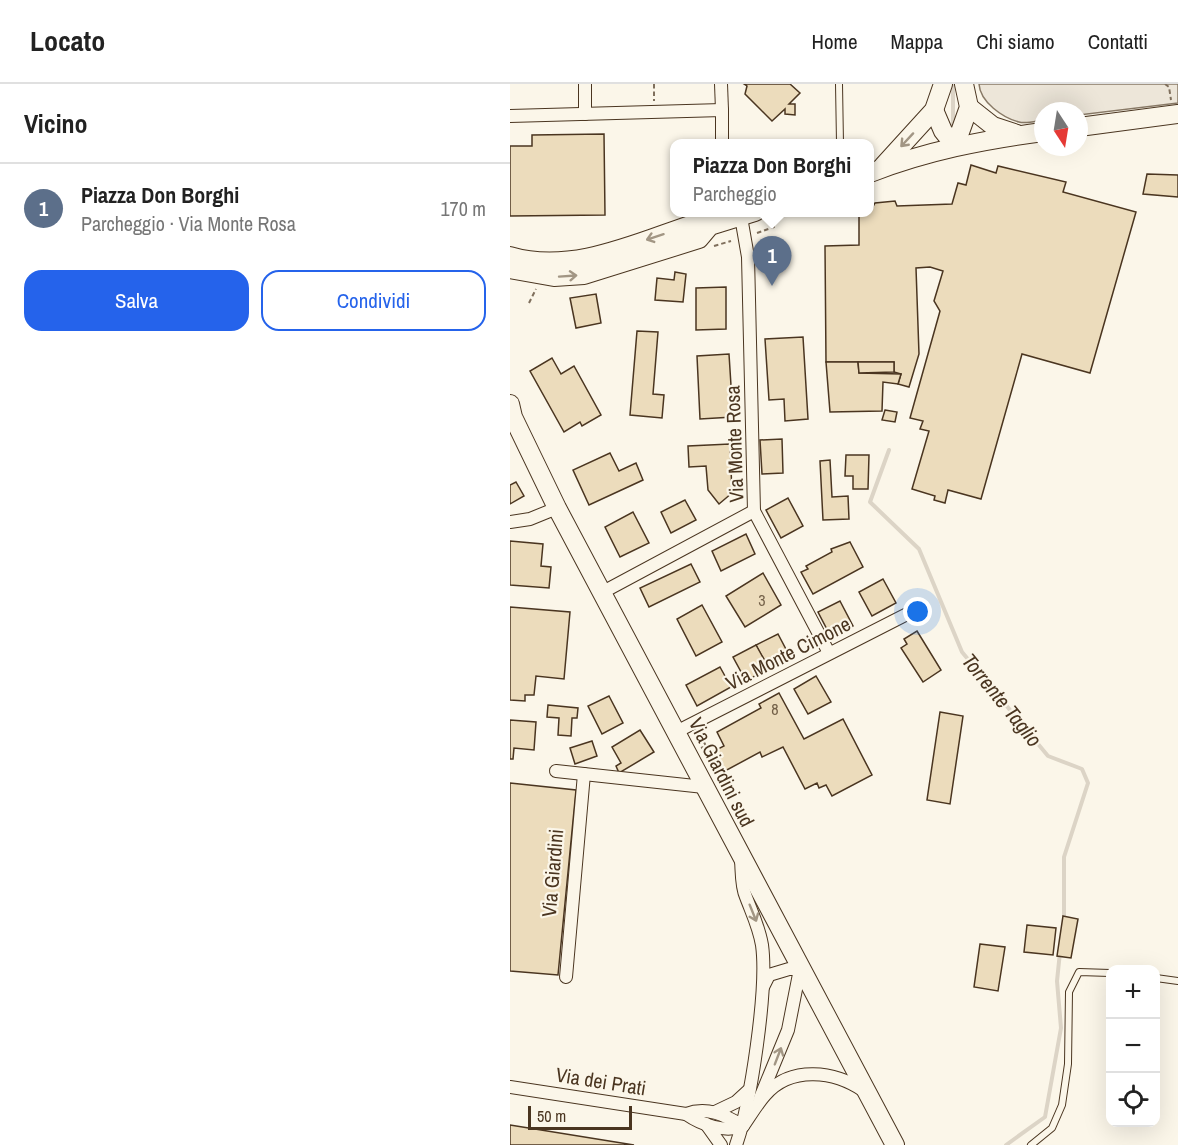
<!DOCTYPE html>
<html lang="it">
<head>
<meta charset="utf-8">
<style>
  body { margin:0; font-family:"Archivo Narrow",sans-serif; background:#f2f2f2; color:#222 }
  .controls { position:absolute; right:18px; bottom:18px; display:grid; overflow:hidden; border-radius:12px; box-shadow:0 6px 24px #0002 }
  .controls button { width:54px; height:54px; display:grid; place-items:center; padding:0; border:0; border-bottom:2px solid #e0e0e0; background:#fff; color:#222; font:30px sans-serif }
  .compass { position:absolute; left:524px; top:18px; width:54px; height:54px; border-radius:50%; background:#fff; box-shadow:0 6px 24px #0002; rotate:168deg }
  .scale { position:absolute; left:18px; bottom:15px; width:104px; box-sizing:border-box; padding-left:6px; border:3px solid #4a3520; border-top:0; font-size:16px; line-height:21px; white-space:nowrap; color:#4a3520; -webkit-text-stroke:4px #fbf6e9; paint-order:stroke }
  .you { position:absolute; left:408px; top:528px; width:21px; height:21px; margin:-15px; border:4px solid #fff; border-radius:50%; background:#1a73e8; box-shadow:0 0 0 9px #1a73e833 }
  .badge { display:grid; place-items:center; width:39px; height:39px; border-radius:50%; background:#2563eb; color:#fff; font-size:20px; font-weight:700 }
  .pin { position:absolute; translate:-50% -50px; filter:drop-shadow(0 2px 3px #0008) }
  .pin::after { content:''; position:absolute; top:32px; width:21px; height:18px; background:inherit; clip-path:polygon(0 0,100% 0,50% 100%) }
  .popup { position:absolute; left:160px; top:55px; width:204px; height:78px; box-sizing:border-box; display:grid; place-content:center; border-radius:12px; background:#fff; filter:drop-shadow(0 2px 4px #0005); font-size:20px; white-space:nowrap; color:#767676 }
  .popup b { font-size:22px; color:#222 }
  .popup::after { content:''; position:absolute; left:50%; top:100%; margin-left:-12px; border:12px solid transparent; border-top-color:#fff }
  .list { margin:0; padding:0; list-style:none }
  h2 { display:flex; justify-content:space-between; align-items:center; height:78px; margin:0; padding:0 24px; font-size:26px }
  h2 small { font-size:20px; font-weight:400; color:#767676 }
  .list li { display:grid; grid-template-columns:39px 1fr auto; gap:18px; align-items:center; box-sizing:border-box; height:90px; padding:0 24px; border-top:2px solid #e0e0e0 }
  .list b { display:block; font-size:22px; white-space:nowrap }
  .list p { margin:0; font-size:20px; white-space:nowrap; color:#767676 }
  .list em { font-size:20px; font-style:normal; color:#767676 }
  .actions { display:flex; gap:12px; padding:18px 24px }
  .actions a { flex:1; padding:14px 0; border:2px solid #2563eb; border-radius:18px; text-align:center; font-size:21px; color:#2563eb }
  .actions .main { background:#2563eb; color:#fff }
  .icon { flex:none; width:33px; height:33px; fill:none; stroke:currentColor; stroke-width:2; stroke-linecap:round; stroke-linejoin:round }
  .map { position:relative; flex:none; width:668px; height:1061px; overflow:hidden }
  header { display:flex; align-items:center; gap:36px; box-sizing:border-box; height:84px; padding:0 30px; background:#fff; border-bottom:2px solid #e0e0e0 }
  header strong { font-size:28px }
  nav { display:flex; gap:33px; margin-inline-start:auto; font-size:21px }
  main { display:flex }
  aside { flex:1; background:#fff }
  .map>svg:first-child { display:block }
  .green { fill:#ede6d9; stroke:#887966; stroke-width:1.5 }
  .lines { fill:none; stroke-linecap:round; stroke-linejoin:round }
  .stream { stroke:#dcd4c6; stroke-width:4 }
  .building { fill:#ecdcbc; stroke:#4a3520; stroke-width:1.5 }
  .lane-casing { stroke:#4a3520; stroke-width:8 }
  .street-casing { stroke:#4a3520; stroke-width:14 }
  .secondary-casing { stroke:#4a3520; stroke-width:20 }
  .path { stroke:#7f6f5c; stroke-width:2; stroke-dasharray:4.5 3; stroke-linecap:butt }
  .lane { stroke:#fbf6e9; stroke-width:6 }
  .street { stroke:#fbf6e9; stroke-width:12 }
  .secondary { stroke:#fbf6e9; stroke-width:18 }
  .oneway { stroke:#a29684 }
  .labels { text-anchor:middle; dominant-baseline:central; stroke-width:4.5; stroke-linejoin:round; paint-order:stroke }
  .number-label { font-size:16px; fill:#725f47 }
  .street-label { font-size:20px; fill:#4a3520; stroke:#fbf6e9 }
  .water-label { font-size:21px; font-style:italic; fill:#4a3520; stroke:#fbf6e9 }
</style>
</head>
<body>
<header>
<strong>Locato</strong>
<nav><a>Home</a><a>Mappa</a><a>Chi siamo</a><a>Contatti</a></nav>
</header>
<main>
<aside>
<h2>Vicino<small></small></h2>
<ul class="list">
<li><span class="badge" style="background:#5c6f8a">1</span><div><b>Piazza Don Borghi</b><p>Parcheggio · Via Monte Rosa</p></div><em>170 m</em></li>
</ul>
<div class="actions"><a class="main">Salva</a><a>Condividi</a></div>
</aside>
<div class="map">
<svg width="668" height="1061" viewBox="0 0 668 1061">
  <rect width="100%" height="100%" fill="#fbf6e9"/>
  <path class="green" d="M469 0H668V19L569 31V27H533V36C526 37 516 40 509 38 493 34 470 18 469 0Z"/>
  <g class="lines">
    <g class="stream">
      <path d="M443 0V45"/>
      <path d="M379 366 360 418 409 465 452 568 538 672 572 685 578 699 554 773V837"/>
      <path d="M496 1061 535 1033 551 944 547 897 550 868"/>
    </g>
  </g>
  <g class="building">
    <path d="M234 0H280L290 9 279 20H285V31L275 30V25L262 37 235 10 237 2Z"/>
    <path d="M94 50 95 131 0 132V62H22V51Z"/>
    <path d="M461 81 486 89 488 82 556 98 553 108 626 128 580 289 512 270 471 415 438 406 435 419 424 416 425 412 402 405 419 347 410 345 413 337 400 334 430 227 424 217 433 187 420 183 406 184 409 270 399 303 388 300 391 290 384 288V278H316L315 162 349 161V129L360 128 365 119 385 117 387 122 442 120 448 99 456 101Z"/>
    <path d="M637 90 668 91V113L633 110Z"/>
    <path d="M165 188 176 190 173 218 145 216 147 194 164 196Z"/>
    <path d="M216 203V245L186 246V204Z"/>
    <path d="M86 210 91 239 66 244 60 214Z"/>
    <path d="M127 247 148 248 143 310 154 311 152 334 120 331Z"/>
    <path d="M293 253 298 335 275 337 274 315 259 316 255 255Z"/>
    <path d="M219 270 223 333 190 335 187 272Z"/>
    <path d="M42 274 51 290 64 282 91 331 72 342 70 338 54 348 20 287Z"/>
    <path d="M316 278H348L349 289 391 290 388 300 373 298 372 327 320 328Z"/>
    <path d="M348 278H384V288L349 289Z"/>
    <path d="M375 326 387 328 385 338 372 336Z"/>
    <path d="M272 355 273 389 252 390 250 356Z"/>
    <path d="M220 360 222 409 209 420 198 406 196 382 179 383 178 362Z"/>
    <path d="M100 369 109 387 126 379 133 396 79 421 63 386Z"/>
    <path d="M336 371H359L358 405H343V392H335Z"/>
    <path d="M320 376 322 413 338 412 339 435 313 436 310 377Z"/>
    <path d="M6 398 14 412 0 420V401Z"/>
    <path d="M278 414 293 442 271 454 256 426Z"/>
    <path d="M175 416 186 436 161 449 151 428Z"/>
    <path d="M123 428 139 459 110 473 95 443Z"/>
    <path d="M236 450 245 470 211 487 202 467Z"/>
    <path d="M0 457 33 460 31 482 41 483 39 504 0 501Z"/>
    <path d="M340 458 353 483 303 510 291 488 298 485 296 482 322 468 321 465Z"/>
    <path d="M181 480 190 498 139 523 130 504Z"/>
    <path d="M253 489 271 521 235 543 216 512Z"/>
    <path d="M373 495 386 519 362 532 349 508Z"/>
    <path d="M330 517 343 542 321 553 308 528Z"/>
    <path d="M192 521 212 558 186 572 167 535Z"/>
    <path d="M0 523 60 528 54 595 26 592 24 611H15V617L0 616Z"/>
    <path d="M407 547 431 586 413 598 391 564 397 560 394 555Z"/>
    <path d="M268 550 279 571 257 582 246 561Z"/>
    <path d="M246 561 259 584 236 597 223 573Z"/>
    <path d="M210 583 221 603 187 622 176 601Z"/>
    <path d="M306 592 321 618 298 630 284 605Z"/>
    <path d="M269 609 294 655 333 635 362 691 322 712 316 701 309 704 307 699 295 705 273 663 252 673 250 668 215 687 204 667 214 662 207 648 251 624 249 620Z"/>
    <path d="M99 612 113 639 92 650 78 622Z"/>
    <path d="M38 621 68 624 67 634H62L61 652 48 651 49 634 37 633Z"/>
    <path d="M430 628 453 632 440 720 417 716Z"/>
    <path d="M0 636 26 638 24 666 4 664 3 675H0Z"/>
    <path d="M130 646 144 668 109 689 106 682 111 679 102 663Z"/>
    <path d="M82 657 87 672 65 680 60 664Z"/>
    <path d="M0 699 66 706 48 891 0 887Z"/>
    <path d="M553 832 568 835 561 874 547 872Z"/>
    <path d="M517 841 546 844 543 871 514 868Z"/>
    <path d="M470 860 495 863 488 907 464 903Z"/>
    <path d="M0 1041 124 1061H0Z"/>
  </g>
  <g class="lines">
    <g class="lane-casing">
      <g id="lane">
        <path d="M329 0 330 59"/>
        <path d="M646 894 668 897"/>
        <path d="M521 1061 542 1044 552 1021 558 980 559 908 569 888 600 889"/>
      </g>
    </g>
    <g class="street-casing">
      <g id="street">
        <path d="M75 0V30"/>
        <path d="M211 0 212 26"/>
        <path d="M0 32 212 26V59"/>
        <path d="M231 133 238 173 244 427 319 569"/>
        <path d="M0 438 20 435 47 424"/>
        <path d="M93 508 244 427"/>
        <path d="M166 648 407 525"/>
        <path d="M46 687 194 703"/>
        <path d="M56 893 74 690"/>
        <path d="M0 1003 176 1030C192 1041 215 1049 233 1042 240 1032 247 1020 255 1011 281 981 325 987 354 1007"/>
        <path d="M250 1014 278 946 290 885H279L259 891 253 903"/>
        <path d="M205 1028 226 1018 238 1007"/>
        <path d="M176 1030C197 1022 215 1031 233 1042"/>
        <path d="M196 1040 211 1061"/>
        <path d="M226 1061C241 1019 258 904 252 861 249 843 242 829 236 813 231 802 232 788 231 776"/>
      </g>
    </g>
    <g class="secondary-casing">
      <g id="secondary">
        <path d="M459 23 483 42 507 50"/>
        <path d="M424 26 433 47 445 62"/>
        <path d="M569 43 668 30"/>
        <path d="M445 62 459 23 454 0"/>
        <path d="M373 82 424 26 433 0"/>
        <path d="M360 89C416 67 473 56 533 48"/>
        <path d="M0 172C63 191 130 157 189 138L200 142"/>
        <path d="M0 185 44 193 74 191 189 155 200 142 245 128"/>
        <path d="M0 320 3 333 47 424 385 1061"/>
      </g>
    </g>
    <g class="path">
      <path d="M144 0V17"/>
      <path d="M655 0 659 3 661 16"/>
      <path d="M247 149 264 143 260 131"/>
      <path d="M204 162 221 157"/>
      <path d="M19 219 26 205"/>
      <path d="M190 651 196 662 191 664"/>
    </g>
    <use href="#lane" class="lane"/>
    <use href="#street" class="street"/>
    <use href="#secondary" class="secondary"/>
  </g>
  <defs><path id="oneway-shaft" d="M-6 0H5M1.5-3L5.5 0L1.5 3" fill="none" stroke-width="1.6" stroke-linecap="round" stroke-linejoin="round" transform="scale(1.5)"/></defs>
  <g class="oneway">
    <use href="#oneway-shaft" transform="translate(397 56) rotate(133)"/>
    <use href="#oneway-shaft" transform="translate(145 153) rotate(162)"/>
    <use href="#oneway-shaft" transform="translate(58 192) rotate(-4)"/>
    <use href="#oneway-shaft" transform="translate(243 829) rotate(68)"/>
    <use href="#oneway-shaft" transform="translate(268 972) rotate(-69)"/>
  </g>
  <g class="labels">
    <g class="number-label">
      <text x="252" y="516">3</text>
      <text x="265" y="625">8</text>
    </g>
    <g class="street-label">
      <text transform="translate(224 360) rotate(-92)">Via Monte Rosa</text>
      <text transform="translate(278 569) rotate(-27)">Via Monte Cimone</text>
      <text transform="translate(212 688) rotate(63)">Via Giardini sud</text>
      <text transform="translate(42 789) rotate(-85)">Via Giardini</text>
      <text transform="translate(91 997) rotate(9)">Via dei Prati</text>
    </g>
    <g class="water-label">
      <text transform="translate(492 616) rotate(51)">Torrente Taglio</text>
    </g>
  </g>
</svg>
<div class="controls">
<button>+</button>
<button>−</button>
<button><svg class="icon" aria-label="locate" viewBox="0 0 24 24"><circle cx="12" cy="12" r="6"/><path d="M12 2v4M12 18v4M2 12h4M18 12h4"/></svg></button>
</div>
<svg class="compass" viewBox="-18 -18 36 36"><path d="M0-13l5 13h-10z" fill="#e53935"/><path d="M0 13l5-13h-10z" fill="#767676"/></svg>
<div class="scale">50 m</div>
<div class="you"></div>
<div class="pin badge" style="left:262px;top:202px;background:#5c6f8a">1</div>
<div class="popup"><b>Piazza Don Borghi</b>Parcheggio</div>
</div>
</main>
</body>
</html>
